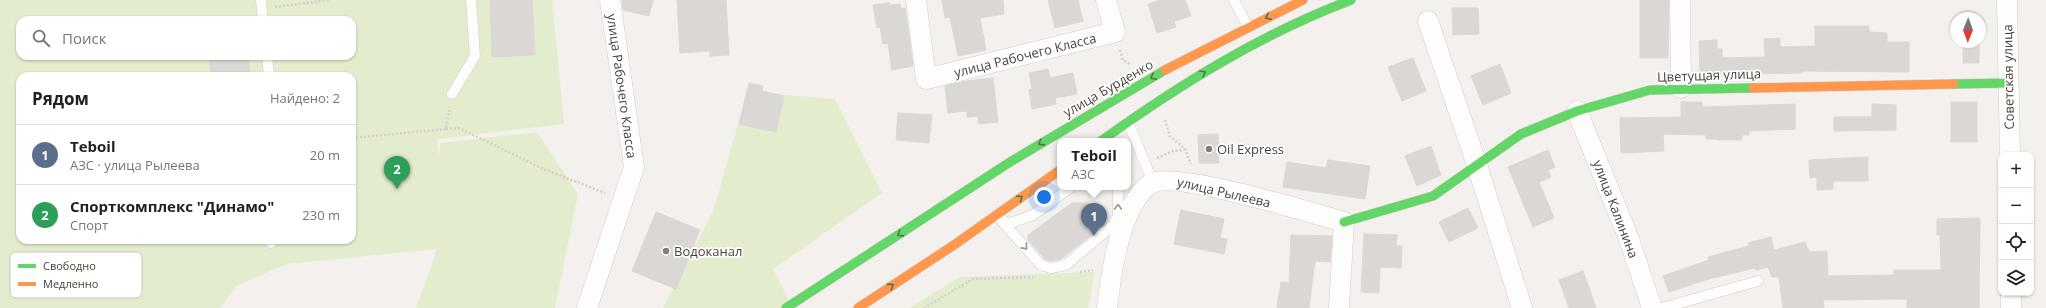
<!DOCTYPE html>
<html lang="ru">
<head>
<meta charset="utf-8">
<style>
  body { margin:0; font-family:"Open Sans",sans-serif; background:#f6f6f6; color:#202124 }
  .controls { position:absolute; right:12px; bottom:12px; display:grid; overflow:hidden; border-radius:8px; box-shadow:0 1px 3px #0004 }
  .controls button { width:36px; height:36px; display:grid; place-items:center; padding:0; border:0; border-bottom:1px solid #e0e0e0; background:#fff; color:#202124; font:20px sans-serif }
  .compass { position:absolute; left:1950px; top:12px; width:36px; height:36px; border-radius:50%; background:#fff; box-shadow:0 1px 3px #0004; rotate:181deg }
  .you { position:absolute; left:1044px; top:197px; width:14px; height:14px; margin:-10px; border:3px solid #fff; border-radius:50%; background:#1a73e8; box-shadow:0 0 0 6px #1a73e833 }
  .badge { display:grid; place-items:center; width:26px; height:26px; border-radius:50%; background:#847e78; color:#fff; font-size:13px; font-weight:700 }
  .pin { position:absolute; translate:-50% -33px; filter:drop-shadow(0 1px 2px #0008) }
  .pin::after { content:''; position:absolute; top:21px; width:14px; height:12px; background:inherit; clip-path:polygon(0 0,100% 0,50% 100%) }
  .popup { position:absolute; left:1057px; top:138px; width:74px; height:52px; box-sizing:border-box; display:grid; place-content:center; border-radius:8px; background:#fff; filter:drop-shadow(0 1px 3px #0005); font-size:13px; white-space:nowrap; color:#757577 }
  .popup b { font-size:15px; color:#202124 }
  .popup::after { content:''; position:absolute; left:50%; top:100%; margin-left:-8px; border:8px solid transparent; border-top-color:#fff }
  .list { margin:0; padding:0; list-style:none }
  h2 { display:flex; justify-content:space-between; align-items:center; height:52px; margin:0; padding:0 16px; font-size:17px }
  h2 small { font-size:13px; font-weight:400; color:#757577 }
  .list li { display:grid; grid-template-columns:26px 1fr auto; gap:12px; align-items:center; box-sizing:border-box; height:60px; padding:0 16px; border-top:1px solid #e0e0e0 }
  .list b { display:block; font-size:15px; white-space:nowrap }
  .list p { margin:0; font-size:13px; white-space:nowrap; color:#757577 }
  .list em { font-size:13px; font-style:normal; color:#757577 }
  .icon { flex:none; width:22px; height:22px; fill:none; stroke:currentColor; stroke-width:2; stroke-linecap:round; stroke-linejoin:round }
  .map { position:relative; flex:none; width:2046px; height:308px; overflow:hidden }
  .search { position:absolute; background:#fff; box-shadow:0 1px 3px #0004; left:16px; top:16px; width:340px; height:44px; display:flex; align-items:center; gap:10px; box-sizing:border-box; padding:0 14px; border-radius:12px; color:#757577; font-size:15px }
  .panel { position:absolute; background:#fff; box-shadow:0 1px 3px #0004; left:16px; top:72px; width:340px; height:172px; border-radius:12px }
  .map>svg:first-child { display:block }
  .green { fill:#e4ecce; fill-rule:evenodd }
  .building { fill:#dbd7d4; stroke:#dbd7d3 }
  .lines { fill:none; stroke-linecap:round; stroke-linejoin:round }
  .lane-casing { stroke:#d1ceca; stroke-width:11 }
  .street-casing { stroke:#d1ceca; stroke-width:21 }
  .fast-casing { stroke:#d3cdc5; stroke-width:10 }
  .slow-casing { stroke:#d3cdc5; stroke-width:10 }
  .path { stroke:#d3d0cc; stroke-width:2.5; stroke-dasharray:2 2; stroke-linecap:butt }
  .lane { stroke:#fdfdfc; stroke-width:10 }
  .street { stroke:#fdfdfc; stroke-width:20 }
  .fast { stroke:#63d668; stroke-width:9 }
  .slow { stroke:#ff974d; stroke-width:9 }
  .oneway { stroke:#527549 }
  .oneway2 { stroke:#9a9691 }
  .poi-dot { fill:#847e78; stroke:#fff; stroke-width:1.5 }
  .labels { text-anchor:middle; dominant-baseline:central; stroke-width:3.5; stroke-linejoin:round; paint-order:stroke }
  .street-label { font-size:13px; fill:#494139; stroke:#fff }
  .poi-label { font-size:13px; fill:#494139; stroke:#fff; text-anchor:start }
  .key { fill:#fff; stroke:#c8c6c4; stroke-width:1 }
  .key-label { font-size:11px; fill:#494139 }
</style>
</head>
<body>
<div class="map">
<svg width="2046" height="308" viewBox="0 0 2046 308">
  <rect width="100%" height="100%" fill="#f3f0ed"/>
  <g class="green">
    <path d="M0 0H552L564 124 437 139 439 160 440 143 537 132 578 194 555 308H416L436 253V249L287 264 236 286 220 308H0ZM20 20H352V56H20ZM20 76H352V240H20Z"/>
    <path d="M747 92 835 99 882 193 773 269 793 308H663L714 209Z"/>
    <path d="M1095 272 1088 308H909L960 277Z"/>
  </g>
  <g class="building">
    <path d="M490 0H532L535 55 492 57Z"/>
    <path d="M622 0H653L649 16 623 10Z"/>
    <path d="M677 0H726L729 55 710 56V51L680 53Z"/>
    <path d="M942 0H1003L1004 14 980 18 986 50 958 56 950 17 945 18Z"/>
    <path d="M1048 0H1078L1083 21 1055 28Z"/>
    <path d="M1160 0H1185L1191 16 1174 21 1176 27 1157 33 1148 4Z"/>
    <path d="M1640 0H1669L1668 58H1640Z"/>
    <path d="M889 3 890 5 900 4 901 9 905 8 913 66 892 70 888 43 883 44 880 27 877 28 873 5Z"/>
    <path d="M1452 8H1478L1479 34 1453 35Z"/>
    <path d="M1815 26H1869V32L1887 33V42H1909V72L1802 71V73L1700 75 1699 41 1717 40V49H1722V58L1765 57 1764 39 1780 38V47L1815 46Z"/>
    <rect x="1963" y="42" width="16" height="21"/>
    <path d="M209 56H248L250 76H211Z"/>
    <path d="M1413 58 1426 91 1402 101 1388 67Z"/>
    <path d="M1500 64 1511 93 1483 105 1471 76Z"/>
    <path d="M1048 69 1050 78 1073 73 1077 94 1055 98 1056 104 1032 109 1029 90 1032 89 1029 73Z"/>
    <path d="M993 78 998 122 979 124 978 116 967 117V111L948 113 945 86 966 81Z"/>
    <path d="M749 83 763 86 762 91 784 96 776 132 739 124Z"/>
    <path d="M1681 102H1702V107L1795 104V129L1749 131V135H1742V140H1717V139H1706V135L1663 134 1664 151 1621 153 1620 118 1681 117Z"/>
    <rect x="1951" y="102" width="26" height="40"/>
    <path d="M1872 104 1896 105V130L1834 131V117H1872Z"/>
    <path d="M898 113 932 115 929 143 896 140Z"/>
    <path d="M1218 134 1219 163H1199L1198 135Z"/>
    <path d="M1431 146 1441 175 1417 186 1405 156Z"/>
    <path d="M1548 150 1555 167 1548 170 1551 177 1539 182 1554 218 1533 227 1508 167Z"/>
    <path d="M1868 157V181H1833V189L1817 190V177L1810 178 1809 160Z"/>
    <path d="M1328 160 1370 166 1365 199 1283 187 1287 162 1326 168Z"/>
    <path d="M1072 203H1088L1100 220 1095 232 1061 259 1051 261 1045 259 1028 240V235Z"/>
    <path d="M1468 208 1478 228 1449 242 1439 222Z"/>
    <path d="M1181 210 1224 219 1220 238 1227 239 1224 254 1174 244Z"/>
    <path d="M656 212 700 230 676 289 632 271Z"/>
    <path d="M1980 218 1979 308H1907V299L1823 300 1824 308H1783L1779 277H1772L1768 267 1756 270 1755 268 1705 280 1669 292 1663 276 1709 260 1708 257 1749 246 1748 243 1771 237 1774 250 1805 242 1809 252 1827 251 1828 276 1894 275V270H1941L1940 235H1937V219Z"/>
    <path d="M1364 234 1397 235 1396 246H1402L1401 268 1380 267 1379 293 1361 292Z"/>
    <path d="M1291 235 1332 236 1330 262 1315 261 1309 308H1277L1281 282 1289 283Z"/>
    <path d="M1583 271 1596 308H1569L1559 280Z"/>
  </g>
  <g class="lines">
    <g class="lane-casing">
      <g id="lane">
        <path d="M261 0 263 20"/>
        <path d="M1234 0 1248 27"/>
        <path d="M267 56 269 76"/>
        <path d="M452 94 475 56 471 0"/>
        <path d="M1128 122 1153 183"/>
        <path d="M999 218 1041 265 1051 268 1066 265 1113 225 1118 216V187"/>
        <path d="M1001 219 1008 224 1033 215 1071 187"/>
        <path d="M271 240V243"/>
        <path d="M1662 308 1758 281"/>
      </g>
    </g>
    <g class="street-casing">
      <g id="street">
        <path d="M916 0 926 79 1115 32 1106 0"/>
        <path d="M1680 0 1681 88"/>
        <path d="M2007 0 2010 155"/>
        <path d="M1428 21 1477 165 1522 308"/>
        <path d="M1577 111 1629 239 1652 308"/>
        <path d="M2011 293V308"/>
        <path d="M587 308 634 167 610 0"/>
        <path d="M1107 308C1111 274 1120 202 1152 183 1174 171 1313 213 1344 222L1339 308"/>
      </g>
    </g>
    <g class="fast-casing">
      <g id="fast">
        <path d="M1954 84 2009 83"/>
        <path d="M1101 141C1179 85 1261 34 1351 0"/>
        <path d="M1344 222 1433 196 1521 134 1577 111 1650 90 1753 88"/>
        <path d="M786 308 1010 162 1165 70"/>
      </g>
    </g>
    <g class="slow-casing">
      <g id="slow">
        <path d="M1165 70 1303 0"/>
        <path d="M1753 88 1954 84"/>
        <path d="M858 308 954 245 1060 170"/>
      </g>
    </g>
    <g class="path">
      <path d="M275 7 330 0"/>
      <path d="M1120 50 1123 60 1131 65"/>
      <path d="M1165 120 1170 136 1185 149 1191 164"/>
      <path d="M446 129 459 128 541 168 605 193"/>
      <path d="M352 138 446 129 450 107"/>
      <path d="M1157 158 1173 151 1184 150"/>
      <path d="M1080 272 1093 270"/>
      <path d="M924 308 973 279 1033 277"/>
    </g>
    <use href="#lane" class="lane"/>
    <use href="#street" class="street"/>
    <use href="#fast" class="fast"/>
    <use href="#slow" class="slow"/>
  </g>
  <defs><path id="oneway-chevron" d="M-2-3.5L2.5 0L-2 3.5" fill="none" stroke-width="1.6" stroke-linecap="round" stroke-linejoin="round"/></defs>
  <g class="oneway">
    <use href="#oneway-chevron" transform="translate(1268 17) rotate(154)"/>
    <use href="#oneway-chevron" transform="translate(1203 73) rotate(-30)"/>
    <use href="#oneway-chevron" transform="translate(1153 77) rotate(152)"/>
    <use href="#oneway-chevron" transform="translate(1041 143) rotate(147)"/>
    <use href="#oneway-chevron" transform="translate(1020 198) rotate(-35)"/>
    <use href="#oneway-chevron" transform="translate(900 234) rotate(147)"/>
    <use href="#oneway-chevron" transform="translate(891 286) rotate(-33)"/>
  </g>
  <g class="oneway2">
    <use href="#oneway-chevron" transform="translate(1118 207) rotate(-89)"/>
    <use href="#oneway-chevron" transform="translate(1025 247) rotate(48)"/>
  </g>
  <g class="poi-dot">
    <circle cx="1209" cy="149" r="4"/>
    <circle cx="666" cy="251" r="4"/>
  </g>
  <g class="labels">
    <g class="street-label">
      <text transform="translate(1025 55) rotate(-14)">улица Рабочего Класса</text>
      <text transform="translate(1709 75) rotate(-2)">Цветущая улица</text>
      <text transform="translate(2008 77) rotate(-91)">Советская улица</text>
      <text transform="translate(622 86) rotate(82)">улица Рабочего Класса</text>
      <text transform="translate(1108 88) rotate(-30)">улица Бурденко</text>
      <text transform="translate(1224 192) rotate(13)">улица Рылеева</text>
      <text transform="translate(1616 209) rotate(69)">улица Калинина</text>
    </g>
    <g class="poi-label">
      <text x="1217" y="149">Oil Express</text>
      <text x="674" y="251">Водоканал</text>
    </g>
  </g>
  <rect x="10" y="252" width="132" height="46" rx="6" class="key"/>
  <rect x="18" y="264" width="18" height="4" fill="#63d668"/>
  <rect x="18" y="282" width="18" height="4" fill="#ff974d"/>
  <g class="key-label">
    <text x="43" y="270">Свободно</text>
    <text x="43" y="288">Медленно</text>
  </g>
</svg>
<div class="controls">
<button>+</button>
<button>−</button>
<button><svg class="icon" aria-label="locate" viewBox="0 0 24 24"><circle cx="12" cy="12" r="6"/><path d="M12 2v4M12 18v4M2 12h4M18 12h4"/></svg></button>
<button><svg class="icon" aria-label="layers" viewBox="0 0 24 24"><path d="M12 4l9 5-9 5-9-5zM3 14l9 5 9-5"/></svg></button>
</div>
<svg class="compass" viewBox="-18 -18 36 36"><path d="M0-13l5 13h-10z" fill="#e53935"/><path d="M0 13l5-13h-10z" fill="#757577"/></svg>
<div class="you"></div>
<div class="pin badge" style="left:1094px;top:236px;background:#5c6f8a">1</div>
<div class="popup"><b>Teboil</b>АЗС</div>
<div class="pin badge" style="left:397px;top:189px;background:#2e9e5b">2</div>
<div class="search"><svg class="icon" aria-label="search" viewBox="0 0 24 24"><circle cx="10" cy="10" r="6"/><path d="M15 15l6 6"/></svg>Поиск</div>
<section class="panel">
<h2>Рядом<small>Найдено: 2</small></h2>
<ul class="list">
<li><span class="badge" style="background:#5c6f8a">1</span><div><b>Teboil</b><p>АЗС · улица Рылеева</p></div><em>20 m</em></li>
<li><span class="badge" style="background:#2e9e5b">2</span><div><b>Спорткомплекс &quot;Динамо&quot;</b><p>Спорт</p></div><em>230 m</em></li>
</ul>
</section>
</div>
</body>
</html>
